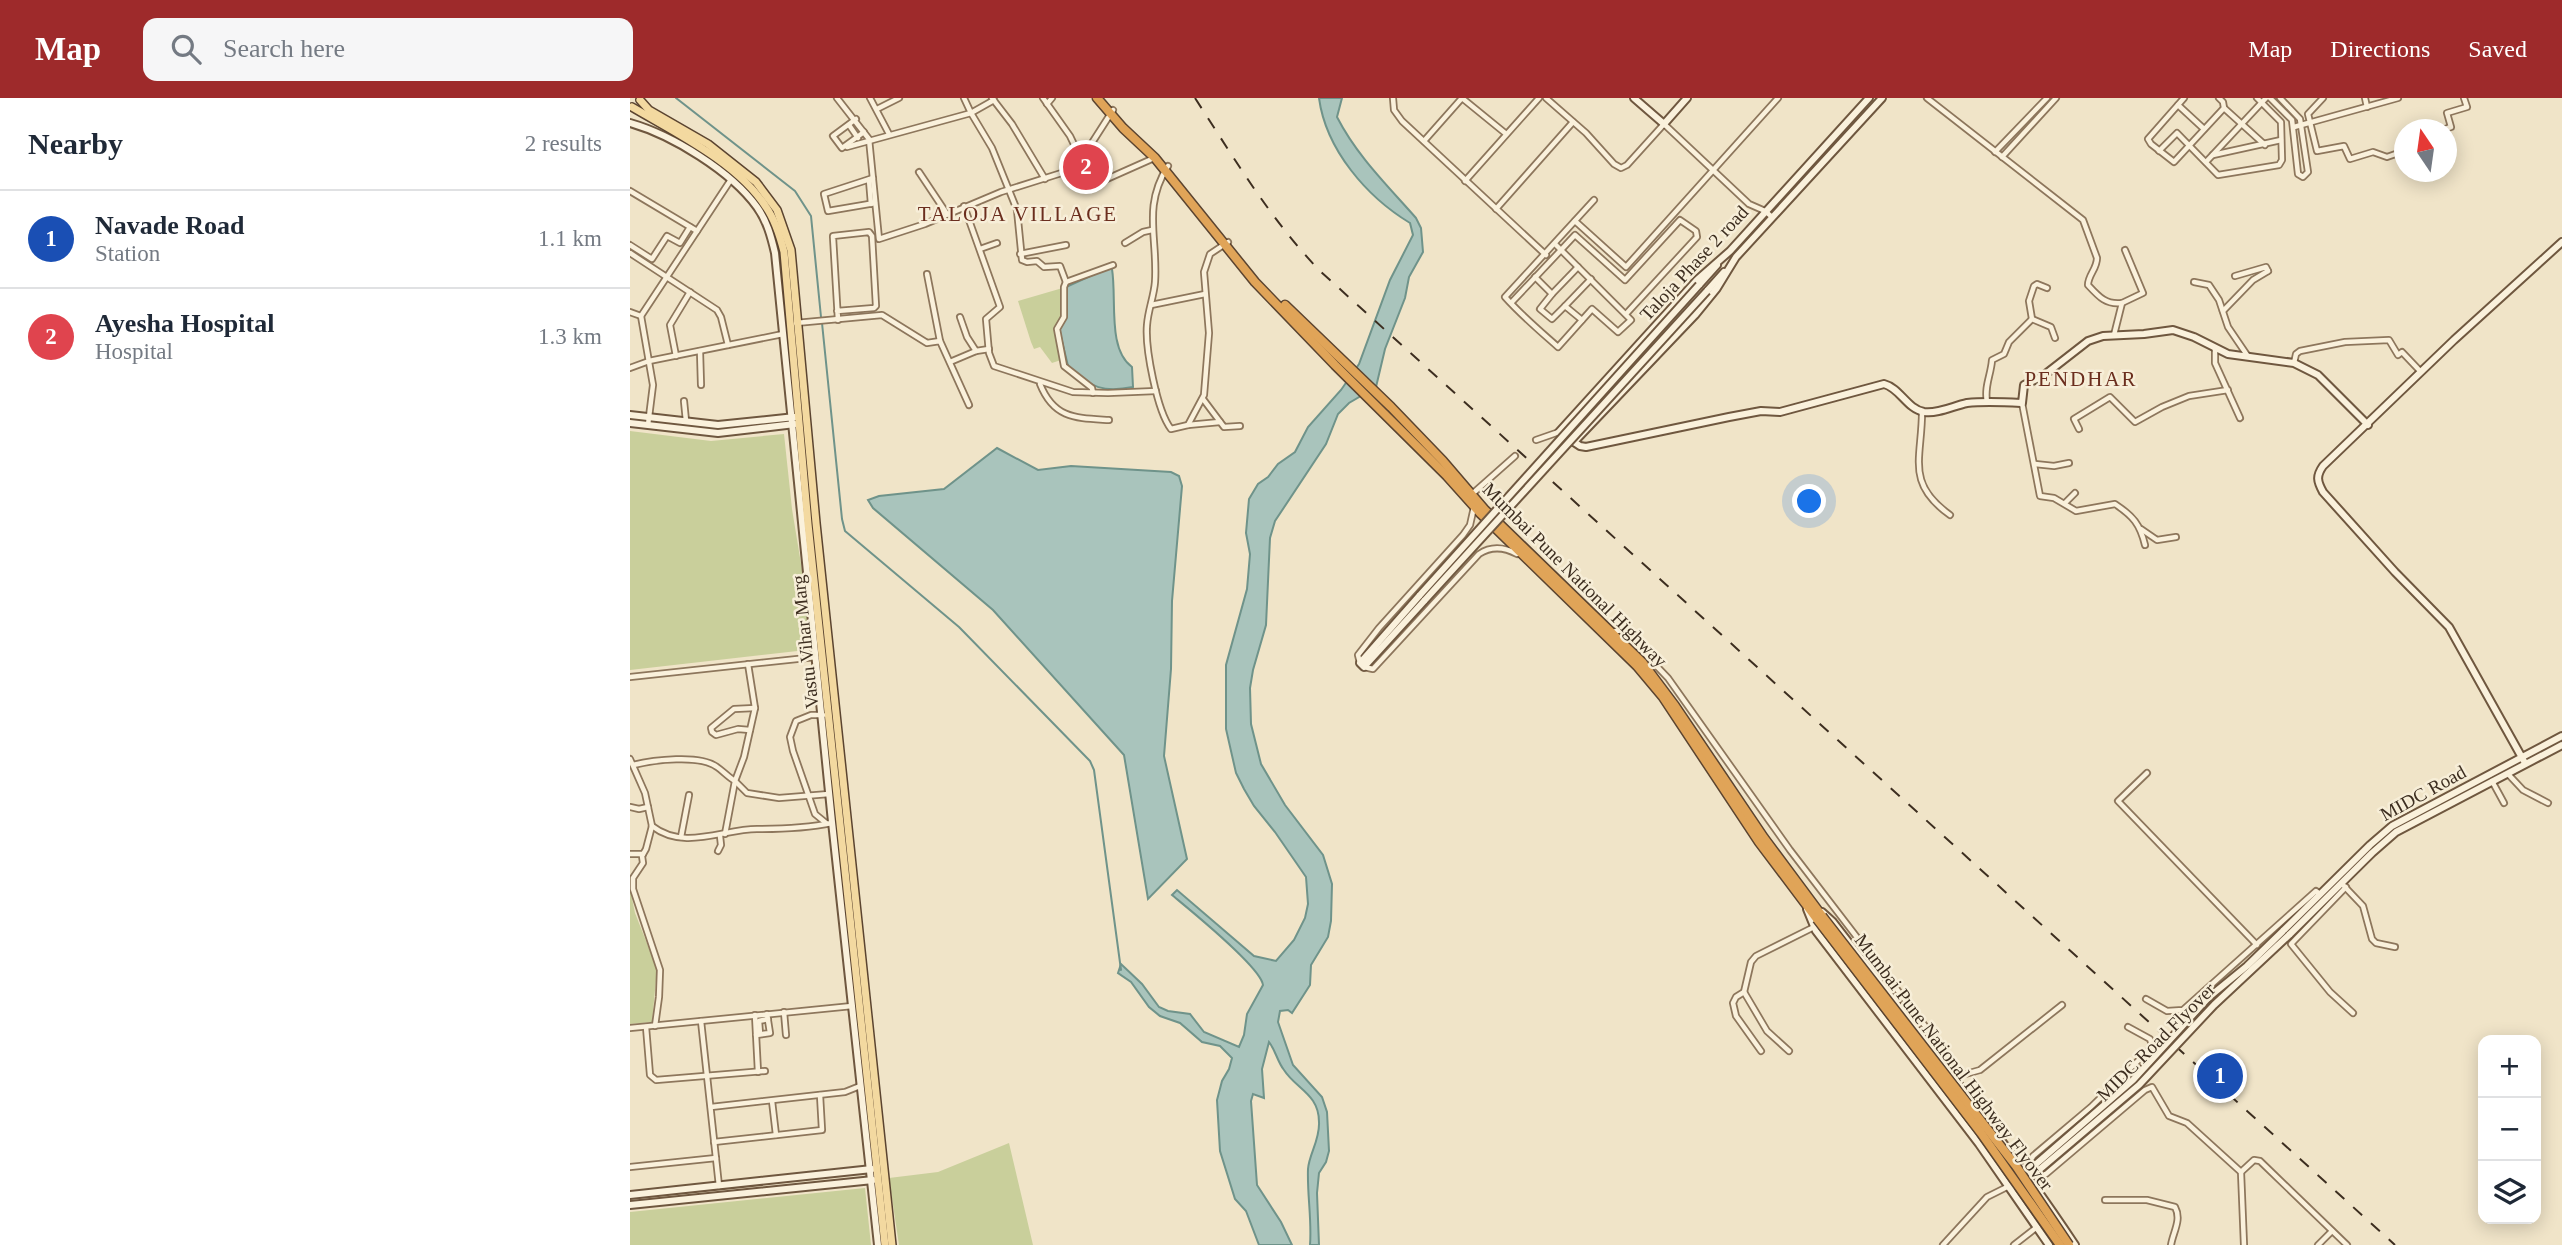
<!DOCTYPE html>
<html lang="en">
<head>
<meta charset="utf-8">
<style>
  body { margin:0; font-family:"Times New Roman",serif; background:#f6f6f7; color:#1f2937 }
  .controls { position:absolute; right:21px; bottom:21px; display:grid; overflow:hidden; border-radius:14px; box-shadow:0 4px 18px #0003 }
  .controls button { width:63px; height:63px; display:grid; place-items:center; padding:0; border:0; border-bottom:2px solid #e0e1e3; background:#fff; color:#1f2937; font:35px sans-serif }
  .compass { position:absolute; left:1764px; top:21px; width:63px; height:63px; border-radius:50%; background:#fff; box-shadow:0 4px 18px #0003; rotate:347deg }
  .you { position:absolute; left:1180px; top:404px; width:24px; height:24px; margin:-18px; border:5px solid #fff; border-radius:50%; background:#1a73e8; box-shadow:0 0 0 10px #1a73e833 }
  .badge { display:grid; place-items:center; width:46px; height:46px; border-radius:50%; background:#9e2a2b; color:#fff; font-size:23px; font-weight:700 }
  .pin { position:absolute; translate:-50% -50%; border:4px solid #fff; box-shadow:0 2px 7px #0006 }
  .list { margin:0; padding:0; list-style:none }
  h2 { display:flex; justify-content:space-between; align-items:center; height:91px; margin:0; padding:0 28px; font-size:30px }
  h2 small { font-size:23px; font-weight:400; color:#747a83 }
  .list li { display:grid; grid-template-columns:46px 1fr auto; gap:21px; align-items:center; box-sizing:border-box; height:98px; padding:0 28px; border-top:2px solid #e0e1e3 }
  .list b { display:block; font-size:26px; white-space:nowrap }
  .list p { margin:0; font-size:23px; white-space:nowrap; color:#747a83 }
  .list em { font-size:23px; font-style:normal; color:#747a83 }
  .icon { flex:none; width:38px; height:38px; fill:none; stroke:currentColor; stroke-width:2; stroke-linecap:round; stroke-linejoin:round }
  .map { position:relative; flex:none; width:1932px; height:1147px; overflow:hidden }
  header { display:flex; align-items:center; gap:42px; box-sizing:border-box; height:98px; padding:0 35px; background:#9e2a2b; color:#fff }
  header strong { font-size:33px }
  nav { display:flex; gap:38px; margin-inline-start:auto; font-size:24px }
  .search { width:490px; height:63px; background:#f6f6f7; display:flex; align-items:center; gap:18px; box-sizing:border-box; padding:0 24px; border-radius:14px; color:#747a83; font-size:26px }
  main { display:flex }
  aside { flex:1; background:#fff }
  .map>svg:first-child { display:block }
  .green { fill:#c9cf9b }
  .water { fill:#a9c4bc; stroke:#6f938a; stroke-width:2 }
  .lines { fill:none; stroke-linecap:round; stroke-linejoin:round }
  .stream { stroke:#6f938a; stroke-width:2 }
  .street-casing { stroke:#8d765c; stroke-width:8 }
  .secondary-casing { stroke:#6f573f; stroke-width:10 }
  .primary-casing { stroke:#5b4430; stroke-width:10 }
  .highway-casing { stroke:#5b4430; stroke-width:11 }
  .street { stroke:#faf1dc; stroke-width:4.5 }
  .secondary { stroke:#faf1dc; stroke-width:6 }
  .primary { stroke:#f3d9a0; stroke-width:7 }
  .highway { stroke:#e0a458; stroke-width:8 }
  .rail { stroke:#3d2e20; stroke-width:2; stroke-dasharray:12 12; stroke-linecap:butt }
  .secondary-bridge-casing { stroke:#6f573f; stroke-width:10; stroke-linecap:butt }
  .highway-bridge-casing { stroke:#5b4430; stroke-width:11; stroke-linecap:butt }
  .secondary-bridge { stroke:#faf1dc; stroke-width:6 }
  .highway-bridge { stroke:#e0a458; stroke-width:8 }
  .labels { text-anchor:middle; dominant-baseline:central; stroke-width:5; stroke-linejoin:round; paint-order:stroke }
  .street-label { font-size:19px; fill:#3d2e20; stroke:#f7eed8 }
  .neighbourhood-label { font-size:21px; letter-spacing:2px; fill:#6b2e1e; stroke:#f7eed8 }
</style>
</head>
<body>
<header>
<strong>Map</strong>
<div class="search"><svg class="icon" aria-label="search" viewBox="0 0 24 24"><circle cx="10" cy="10" r="6"/><path d="M15 15l6 6"/></svg>Search here</div>
<nav><a>Map</a><a>Directions</a><a>Saved</a></nav>
</header>
<main>
<aside>
<h2>Nearby<small>2 results</small></h2>
<ul class="list">
<li><span class="badge" style="background:#1a4fb4">1</span><div><b>Navade Road</b><p>Station</p></div><em>1.1 km</em></li>
<li><span class="badge" style="background:#e0444e">2</span><div><b>Ayesha Hospital</b><p>Hospital</p></div><em>1.3 km</em></li>
</ul>
</aside>
<div class="map">
<svg width="1932" height="1147" viewBox="0 0 1932 1147">
  <rect width="100%" height="100%" fill="#f0e4c8"/>
  <g class="green">
    <path d="M436 189 437 217 429 231 434 261 422 265 410 249 404 251 401 244 388 203Z"/>
    <path d="M0 333 81 343 154 336 162 411 185 551 0 572Z"/>
    <path d="M0 791 5 815 27 871 22 924 0 926Z"/>
    <path d="M379 1045 403 1147H269L259 1080 308 1074Z"/>
    <path d="M235 1090 241 1147H0V1114Z"/>
  </g>
  <g class="water">
    <path d="M689 0H712L707 19C727 58 757 87 786 120L791 130 793 154 779 179 775 200 755 251 746 289 719 305 708 316 696 346 645 423 640 440 636 527 623 572 620 590 621 626 631 666 655 707 693 757 702 786 701 823 698 839 681 867 680 887 662 915 658 912 650 913 648 924 663 967 692 999 697 1014 699 1053 696 1064 689 1075 687 1095 689 1147H680C682 1122 677 1096 678 1071 679 1056 690 1042 689 1024 689 996 666 991 654 972 647 963 646 953 639 944L632 971 634 1000 623 996 621 1003 627 1087 651 1124 662 1147H629L616 1113 605 1101 590 1053 587 1002 592 983 599 971 602 960 590 948 572 944 550 925 530 918 519 909 501 884 488 875 491 866 512 886 529 909 538 913 560 916 574 934 609 949 614 937 617 916 633 887C631 869 560 812 542 797L547 792 624 858 646 863 664 842 675 820 678 806 676 779 645 734 624 708 614 691 606 675 596 631V567L617 491 620 456 616 435 619 401 628 386 638 379 648 366 665 354 678 329 711 292 729 266 760 182 783 137 780 125C737 99 696 52 689 0Z"/>
    <path d="M478 170 482 171C487 201 477 251 502 269L503 289C472 295 463 289 439 272L429 231 437 217 436 189Z"/>
    <path d="M367 350 408 372 441 368 541 374 549 378 552 388 542 503 541 571 534 658 557 761 518 801 494 657 363 512 243 410 238 402 249 398 314 391Z"/>
  </g>
  <g class="lines">
    <g class="stream">
      <path d="M46 0 165 93 181 118 191 219"/>
      <path d="M192 225 212 421 215 433 329 529 460 663 464 672 491 872"/>
    </g>
    <g class="street-casing">
      <g id="street">
        <path d="M207 0 239 41 249 141 295 126 371 94 441 72 451 62 483 12"/>
        <path d="M240 0 259 36"/>
        <path d="M334 0 341 15 364 2"/>
        <path d="M362 0 382 26 415 81"/>
        <path d="M413 0 440 38 451 61"/>
        <path d="M763 0 764 12 772 23 916 157"/>
        <path d="M832 0 875 35"/>
        <path d="M916 0 956 35 984 66 991 70 997 67 1034 26 1119 106 1135 113 1142 119"/>
        <path d="M1297 0 1453 122 1467 160C1467 171 1458 177 1458 187 1469 199 1476 207 1492 205"/>
        <path d="M1554 0 1518 41 1521 46 1544 64 1594 10 1593 4 1589 0"/>
        <path d="M1640 0 1662 22 1668 76 1673 79 1678 74 1670 21 1650 0"/>
        <path d="M1693 0 1678 16 1687 53 1714 48 1720 61 1743 54 1757 59 1774 53"/>
        <path d="M1735 0 1737 9"/>
        <path d="M417 6 422 0"/>
        <path d="M1548 7 1574 31"/>
        <path d="M1594 10 1635 47"/>
        <path d="M247 11 269 0"/>
        <path d="M226 21 203 38 212 50 234 34"/>
        <path d="M219 27 228 40"/>
        <path d="M1664 29 1768 0"/>
        <path d="M1812 32 1821 29 1817 15 1837 9 1834 0"/>
        <path d="M794 43 832 0"/>
        <path d="M217 49 341 15 362 50 387 112 392 162 397 164 407 163 414 169 430 168 436 184"/>
        <path d="M1529 53 1547 35 1588 77 1649 67 1652 62 1651 24 1627 0"/>
        <path d="M1365 54 1417 0"/>
        <path d="M1583 57 1651 42"/>
        <path d="M1372 59 1426 0"/>
        <path d="M1576 64 1636 0"/>
        <path d="M538 68C512 109 528 140 525 184 524 198 518 212 517 227 515 250 527 313 541 331L558 327 574 297 579 235 574 174 580 156 598 144"/>
        <path d="M441 72 446 81 461 88 524 60"/>
        <path d="M289 74 317 116"/>
        <path d="M243 80 194 96 198 113 245 105"/>
        <path d="M239 82 241 106"/>
        <path d="M835 83 909 0"/>
        <path d="M0 93 67 133"/>
        <path d="M334 108 370 209 356 221 359 255 364 268 443 294 478 295 526 293"/>
        <path d="M866 111 943 24"/>
        <path d="M945 123 996 169 1148 0"/>
        <path d="M495 145 513 134 522 132"/>
        <path d="M925 146 931 152 945 137 995 182 1050 122 1066 133 1067 139 996 216"/>
        <path d="M0 147 22 161 37 138 50 145 60 129"/>
        <path d="M350 151 367 145"/>
        <path d="M0 155 87 212 91 219 98 247"/>
        <path d="M390 156 436 147"/>
        <path d="M297 176 310 243"/>
        <path d="M1605 178 1636 169 1638 173"/>
        <path d="M905 179 922 196 948 169"/>
        <path d="M1564 184 1579 187 1589 202 1598 229 1617 257"/>
        <path d="M922 196 910 211 922 221 935 208 952 222"/>
        <path d="M881 205 931 152 1001 222 988 234 962 211 928 249C910 233 891 217 875 199L964 102"/>
        <path d="M521 207 575 196"/>
        <path d="M935 208 961 181"/>
        <path d="M207 213 244 210 246 208 242 138 239 134 203 138V139L208 222"/>
        <path d="M1593 213 1623 182 1638 173"/>
        <path d="M0 214 11 218"/>
        <path d="M330 219 337 239 346 253"/>
        <path d="M1402 221 1399 203 1404 188 1407 186 1417 190"/>
        <path d="M166 225 252 217 297 245 310 243 339 307"/>
        <path d="M1484 237 1492 205 1513 195 1495 152"/>
        <path d="M1585 251V265L1610 320"/>
        <path d="M70 253 71 287"/>
        <path d="M46 258 40 227 60 194"/>
        <path d="M320 264 346 253 359 251"/>
        <path d="M1664 265 1666 256 1670 253 1715 244 1759 242 1768 257 1772 254 1791 274"/>
        <path d="M0 270 19 263 153 236"/>
        <path d="M410 286C424 321 446 320 479 322"/>
        <path d="M463 295 462 290 434 268 427 231 434 219V189L436 184 483 167"/>
        <path d="M573 301 594 329 610 328"/>
        <path d="M54 303 56 323"/>
        <path d="M1357 304C1354 288 1361 277 1362 262L1374 256 1379 244 1402 221 1421 229 1425 240"/>
        <path d="M1392 305 1410 398 1424 400 1446 413 1485 406C1503 418 1510 426 1515 447"/>
        <path d="M1292 314C1292 360 1275 385 1320 417"/>
        <path d="M18 327 23 287 11 218 100 83"/>
        <path d="M558 327 590 324"/>
        <path d="M1449 331 1444 321 1480 299 1505 324 1532 309 1559 298 1598 292"/>
        <path d="M906 342 929 334"/>
        <path d="M1405 366 1424 368 1439 365"/>
        <path d="M841 397 885 358"/>
        <path d="M1435 405 1445 395"/>
        <path d="M1511 431 1527 442 1546 439"/>
        <path d="M982 534 992 532 1038 580 1160 752 1328 971 1325 979 1350 972 1432 907"/>
        <path d="M730 565 728 557 749 530 833 437 840 427 844 409"/>
        <path d="M118 566 125 610 114 659 105 683 117 695 149 700 199 696"/>
        <path d="M734 569 743 571 849 456C861 448 874 449 887 456"/>
        <path d="M0 579 186 559"/>
        <path d="M193 617H181L166 623 160 639 163 653 185 716 196 725"/>
        <path d="M120 632 108 631 86 637 82 634 81 630 104 611 125 610"/>
        <path d="M0 661 15 695 22 728 16 751 12 758 13 765 3 780V791L30 872 29 899 25 928"/>
        <path d="M3 667C23 662 70 656 87 669 93 673 98 679 105 683L95 736"/>
        <path d="M1517 675 1488 703 1627 847"/>
        <path d="M1878 676 1893 692 1918 705"/>
        <path d="M1862 683 1874 705"/>
        <path d="M0 709 9 711 18 709"/>
        <path d="M22 728C54 753 93 731 127 731 152 731 177 730 202 725"/>
        <path d="M51 739 59 697"/>
        <path d="M88 753 91 747 90 738"/>
        <path d="M0 756H13"/>
        <path d="M1714 788 1733 808 1742 841 1746 845 1765 849"/>
        <path d="M1716 789 1661 846 1700 894 1723 915"/>
        <path d="M1114 894 1137 933 1159 953"/>
        <path d="M1516 901 1537 913 1553 912 1686 793 1690 796"/>
        <path d="M154 914 156 937"/>
        <path d="M125 917 128 974"/>
        <path d="M71 923 89 1088"/>
        <path d="M16 929 20 977 26 982 135 973"/>
        <path d="M1498 929 1520 941 1522 947 1520 951 1461 1009 1403 1058 1397 1072 1402 1078 1416 1076 1515 992 1522 989 1539 1018 1557 1025 1611 1074 1614 1147"/>
        <path d="M0 930 222 908"/>
        <path d="M130 936 129 923 138 921"/>
        <path d="M126 937 140 935 137 916"/>
        <path d="M1131 953 1106 918 1103 905 1106 899 1114 894 1121 864 1126 858 1184 829"/>
        <path d="M142 1003 146 1037"/>
        <path d="M81 1009 215 994 230 988"/>
        <path d="M84 1044 192 1032 190 997"/>
        <path d="M0 1069 86 1060"/>
        <path d="M1611 1074 1624 1062 1630 1063 1717 1147"/>
        <path d="M1475 1102H1517L1545 1109C1552 1122 1543 1134 1541 1147"/>
        <path d="M1313 1147 1357 1099 1379 1088"/>
        <path d="M1384 1147 1407 1129"/>
        <path d="M1688 1147 1702 1133"/>
      </g>
    </g>
    <g class="secondary-casing">
      <g id="secondary">
        <path d="M1004 0 1034 26 1057 0"/>
        <path d="M1239 0 1100 153 1067 182 929 334 950 348 956 349 1099 319 1131 313 1150 314 1254 286C1270 290 1277 311 1294 314 1308 316 1323 308 1337 305 1355 303 1373 304 1392 305L1394 287 1413 278 1458 243 1473 238 1514 236 1543 232 1564 239 1598 256 1664 265 1688 277 1738 327"/>
        <path d="M0 25C42 37 101 73 127 109 137 123 141 138 145 155L202 724 248 1147"/>
        <path d="M1069 187 1087 167"/>
        <path d="M1077 193 1094 174"/>
        <path d="M0 317 88 327 165 319"/>
        <path d="M0 325 88 335 165 326"/>
        <path d="M944 344 1065 217 1087 190 1106 159 1252 0"/>
        <path d="M790 497 730 565 734 569 795 502"/>
        <path d="M1895 665 1819 529 1765 474 1693 394C1687 383 1686 378 1693 368L1824 242 1932 144"/>
        <path d="M1177 811 1186 833 1349 1046 1419 1147"/>
        <path d="M1192 814 1203 824C1285 931 1370 1034 1445 1147"/>
        <path d="M1653 833 1740 747 1762 728 1932 638"/>
        <path d="M1659 837 1742 755 1766 734 1932 647"/>
        <path d="M1384 1088 1409 1072"/>
        <path d="M0 1097 242 1071"/>
        <path d="M0 1107 243 1082"/>
      </g>
    </g>
    <g class="primary-casing">
      <g id="primary">
        <path d="M10 2 19 12 78 46 126 84 147 112 161 152 186 425 262 1147"/>
        <path d="M2 9C46 35 108 65 136 109 145 122 150 138 154 154L178 426 255 1147"/>
      </g>
    </g>
    <g class="highway-casing">
      <g id="highway">
        <path d="M467 0 493 30 525 60 625 184 705 267 817 378 851 416 1007 568 1033 599 1129 744 1187 821"/>
        <path d="M655 207 761 309 813 363 855 412 1012 564 1045 608 1134 740 1192 818"/>
      </g>
    </g>
    <use href="#street" class="street"/>
    <use href="#secondary" class="secondary"/>
    <use href="#primary" class="primary"/>
    <use href="#highway" class="highway"/>
    <path class="rail" d="M565 0C604 60 640 121 690 173L1765 1147"/>
    <g class="secondary-bridge-casing">
      <g id="secondary-bridge">
        <path d="M790 497 1069 187"/>
        <path d="M795 502 1077 193"/>
        <path d="M1405 1067 1503 982 1579 899 1617 868 1653 833"/>
        <path d="M1409 1072 1509 987 1584 907 1659 837"/>
      </g>
    </g>
    <g class="highway-bridge-casing">
      <g id="highway-bridge">
        <path d="M1192 818 1386 1068 1439 1147"/>
        <path d="M1187 821 1351 1035 1430 1147"/>
      </g>
    </g>
    <use href="#secondary-bridge" class="secondary-bridge"/>
    <use href="#highway-bridge" class="highway-bridge"/>
  </g>
  <g class="labels">
    <g class="street-label">
      <text transform="translate(1064 165) rotate(-47)">Taloja Phase 2 road</text>
      <text transform="translate(945 477) rotate(45)">Mumbai Pune National Highway</text>
      <text transform="translate(175 544) rotate(-96)">Vastu Vihar Marg</text>
      <text transform="translate(1793 695) rotate(-29)">MIDC Road</text>
      <text transform="translate(1526 944) rotate(-45)">MIDC Road Flyover</text>
      <text transform="translate(1324 964) rotate(53)">Mumbai Pune National Highway Flyover</text>
    </g>
    <g class="neighbourhood-label">
      <text x="388" y="116">TALOJA VILLAGE</text>
      <text x="1451" y="281">PENDHAR</text>
    </g>
  </g>
</svg>
<div class="controls">
<button>+</button>
<button>−</button>
<button><svg class="icon" aria-label="layers" viewBox="0 0 24 24"><path d="M12 4l9 5-9 5-9-5zM3 14l9 5 9-5"/></svg></button>
</div>
<svg class="compass" viewBox="-18 -18 36 36"><path d="M0-13l5 13h-10z" fill="#e53935"/><path d="M0 13l5-13h-10z" fill="#747a83"/></svg>
<div class="you"></div>
<div class="pin badge" style="left:1590px;top:978px;background:#1a4fb4">1</div>
<div class="pin badge" style="left:456px;top:69px;background:#e0444e">2</div>
</div>
</main>
</body>
</html>
